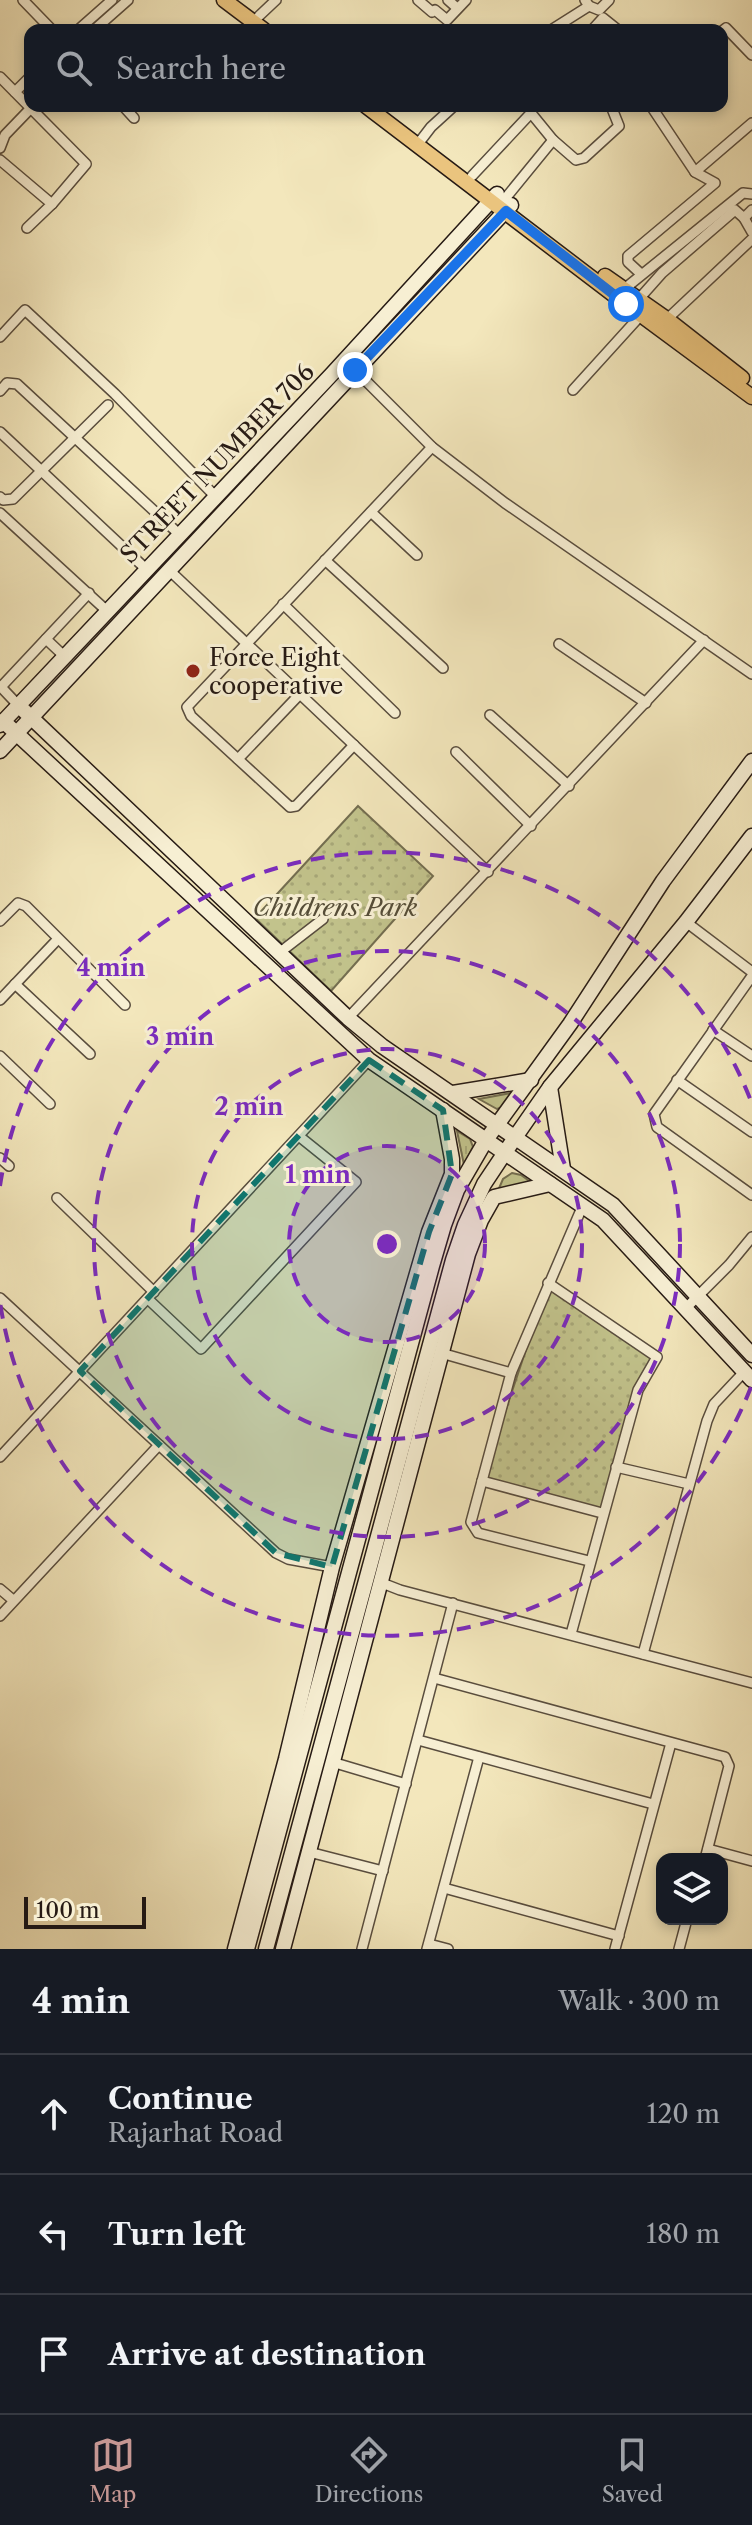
<!DOCTYPE html>
<html lang="en">
<head>
<meta charset="utf-8">
<style>
  body { margin:0; font-family:"Libre Caslon Text",serif; background:#242831; color:#f1f3f6 }
  .controls { position:absolute; right:24px; bottom:24px; display:grid; overflow:hidden; border-radius:16px; box-shadow:0 4px 12px #0003 }
  .controls button { width:72px; height:72px; display:grid; place-items:center; padding:0; border:0; border-bottom:2px solid #363941; background:#171b24; color:#f1f3f6; font:40px sans-serif }
  .scale { position:absolute; left:24px; bottom:20px; width:122px; box-sizing:border-box; padding-left:8px; border:4px solid #261a14; border-top:0; font-size:22px; line-height:28px; white-space:nowrap; color:#261a14; -webkit-text-stroke:6px #f7efd3; paint-order:stroke }
  .stop { position:absolute; width:24px; height:24px; margin:-18px; border:6px solid #1a73e8; border-radius:50%; background:#fff }
  .stop.end { background:#1a73e8; border-color:#fff; box-shadow:0 2px 8px #0008 }
  .list { margin:0; padding:0; list-style:none }
  h2 { display:flex; justify-content:space-between; align-items:center; height:104px; margin:0; padding:0 32px; font-size:34px }
  h2 small { font-size:26px; font-weight:400; color:#9ea1a6 }
  .list li { display:grid; grid-template-columns:52px 1fr auto; gap:24px; align-items:center; box-sizing:border-box; height:120px; padding:0 32px; border-top:2px solid #363941 }
  .list b { display:block; font-size:30px; white-space:nowrap }
  .list p { margin:0; font-size:26px; white-space:nowrap; color:#9ea1a6 }
  .list em { font-size:26px; font-style:normal; color:#9ea1a6 }
  .icon { flex:none; width:44px; height:44px; fill:none; stroke:currentColor; stroke-width:2; stroke-linecap:round; stroke-linejoin:round }
  .map { position:relative; flex:none; width:752px; height:1949px; overflow:hidden }
  .search { position:absolute; background:#171b24; box-shadow:0 4px 12px #0003; left:24px; right:24px; top:24px; height:88px; display:flex; align-items:center; gap:20px; box-sizing:border-box; padding:0 28px; border-radius:16px; color:#9ea1a6; font-size:30px }
  .sheet { height:464px; background:#171b24 }
  nav { display:flex; justify-content:space-around; align-items:center; box-sizing:border-box; height:112px; border-top:2px solid #363941; background:#171b24; font-size:22px; color:#9ea1a6 }
  nav a { display:grid; justify-items:center; gap:4px }
  nav .on { color:#c59692 }
  .map>svg:first-child { display:block }
  .grass { fill:url(#grass-tufts); stroke:#746e50; stroke-width:2 }
  .park { fill:url(#park-dots); stroke:#746e50; stroke-width:2 }
  .lines { fill:none; stroke-linecap:round; stroke-linejoin:round }
  .street-casing { stroke:#594d3e; stroke-width:12 }
  .secondary-casing { stroke:#261a14; stroke-width:17 }
  .primary-casing { stroke:#261a14; stroke-width:17 }
  .street { stroke:#f7efd3; stroke-width:9 }
  .secondary { stroke:#f7efd3; stroke-width:14 }
  .primary { stroke:#eac47e; stroke-width:14 }
  .route { stroke:#1a73e8; stroke-width:10 }
  .marked { fill:#0f766e; fill-opacity:0.2; stroke:#0f766e; stroke-width:6; stroke-dasharray:16 10; stroke-linejoin:round }
  .ring { fill:none; stroke:#7b2cbf; stroke-width:4; stroke-dasharray:14 10 }
  .poi-dot { fill:#8f2418; stroke:#f7efd3; stroke-width:3 }
  .labels { text-anchor:middle; dominant-baseline:central; stroke-width:6; stroke-linejoin:round; paint-order:stroke }
  .street-label { font-size:24px; fill:#261a14; stroke:#f7efd3 }
  .poi-label { font-size:24px; fill:#261a14; stroke:#f7efd3; text-anchor:start }
  .park-label { font-size:24px; font-style:italic; fill:#554d38; stroke:#f7efd3 }
  .centre { fill:#7b2cbf; stroke:#f7efd3; stroke-width:4 }
  .ring-label { font-size:24px; text-anchor:middle; font-weight:bold; fill:#7b2cbf; stroke:#f7efd3; stroke-width:6; stroke-linejoin:round; paint-order:stroke }
</style>
</head>
<body>
<div class="map">
<svg width="752" height="1949" viewBox="0 0 752 1949">
  <defs>
    <pattern id="grass-tufts" width="24" height="20" patternUnits="userSpaceOnUse" patternTransform="scale(2)"><rect width="24" height="20" fill="#c2c38c"/><path d="M3 7l-1-3M5 7V3M7 7l1-3M15 17l-1-3M17 17v-4M19 17l1-3" fill="none" stroke="#a7a778"/></pattern>
    <pattern id="park-dots" width="8" height="8" patternUnits="userSpaceOnUse" patternTransform="scale(2)"><rect width="8" height="8" fill="#c2c38c"/><path d="M2 2h.1M6 6h.1" fill="none" stroke="#a7a778" stroke-width="1.8" stroke-linecap="round"/></pattern>
  </defs>
  <rect width="100%" height="100%" fill="#f3e7bc"/>
  <filter id="stains"><feTurbulence type="fractalNoise" baseFrequency=".0025" numOctaves="4"/><feColorMatrix values="0 0 0 0 .2 0 0 0 0 .09 0 0 0 0 .02 0 0 0 .5 -.17"/></filter>
  <radialGradient id="worn" r=".72"><stop offset=".6" stop-color="#630" stop-opacity="0"/><stop offset="1" stop-color="#630" stop-opacity=".3"/></radialGradient>
  <g class="grass">
    <path d="M516 1092 505 1106 497 1109 479 1099Z"/>
    <path d="M457 1131 470 1139 473 1147 464 1165Z"/>
    <path d="M512 1173 521 1175 532 1183 497 1193 503 1179Z"/>
  </g>
  <g class="park">
    <path d="M358 806 433 876 331 991 255 918Z"/>
    <path d="M548 1284 657 1357 630 1402 602 1513 482 1481Z"/>
  </g>
  <g class="lines">
    <g class="street-casing">
      <g id="street">
        <path d="M23 0 52 30"/>
        <path d="M418 0 432 12 435 10 447 20 466 0"/>
        <path d="M448 0 457 8"/>
        <path d="M585 0 589 6 599 10 609 0"/>
        <path d="M259 16 276 0"/>
        <path d="M78 30 112 0"/>
        <path d="M94 30 128 0"/>
        <path d="M551 30 589 6"/>
        <path d="M592 30 603 18 618 30"/>
        <path d="M722 31 726 28 752 55"/>
        <path d="M0 77 86 164 52 204"/>
        <path d="M15 92 30 77"/>
        <path d="M123 106 134 118"/>
        <path d="M651 106 695 172 752 123"/>
        <path d="M531 113 553 140 576 160 584 158 619 126 611 106"/>
        <path d="M418 144 431 127 454 106"/>
        <path d="M0 148 5 135 31 108"/>
        <path d="M0 160 52 204 27 228"/>
        <path d="M472 176 531 113 529 106"/>
        <path d="M504 200 553 140"/>
        <path d="M744 218 752 232"/>
        <path d="M641 274 628 262V256L715 183 695 172"/>
        <path d="M623 290 743 193 752 194"/>
        <path d="M638 300 662 273 735 210 744 218 752 210"/>
        <path d="M664 322 752 239"/>
        <path d="M0 337 25 310 115 394 215 496"/>
        <path d="M345 360 432 447 505 503 752 674"/>
        <path d="M573 390 641 315"/>
        <path d="M0 391 7 383 17 384 179 534"/>
        <path d="M0 432 146 569"/>
        <path d="M0 497 3 500 13 499 108 405"/>
        <path d="M371 512 417 555"/>
        <path d="M0 513 107 611"/>
        <path d="M325 560 443 668"/>
        <path d="M169 570 488 872"/>
        <path d="M283 604 395 713"/>
        <path d="M46 639 64 656"/>
        <path d="M559 644 646 703"/>
        <path d="M0 686 18 705"/>
        <path d="M1 687 89 593"/>
        <path d="M490 715 569 786"/>
        <path d="M354 745 296 806 290 807 191 716 187 707 432 447"/>
        <path d="M456 752 531 826"/>
        <path d="M238 759 300 694"/>
        <path d="M0 921 18 903 26 906 125 1005"/>
        <path d="M686 922 752 972"/>
        <path d="M279 953 323 919"/>
        <path d="M752 976 654 1114 657 1127 752 1195"/>
        <path d="M15 984 90 1054"/>
        <path d="M0 1000 57 940"/>
        <path d="M348 1018 704 640"/>
        <path d="M713 1030 752 1056"/>
        <path d="M0 1056 50 1104"/>
        <path d="M677 1080 752 1132"/>
        <path d="M0 1158 9 1166"/>
        <path d="M57 1198 154 1292"/>
        <path d="M583 1205 511 1373 471 1522 478 1533 589 1561"/>
        <path d="M548 1283 657 1357 638 1390 571 1634"/>
        <path d="M0 1298 276 1553 288 1559 332 1567"/>
        <path d="M148 1299 201 1349 356 1182 300 1137"/>
        <path d="M686 1308 729 1265 752 1237"/>
        <path d="M441 1353 511 1373"/>
        <path d="M0 1457 369 1060"/>
        <path d="M616 1467 689 1484"/>
        <path d="M482 1481 602 1513"/>
        <path d="M382 1583 400 1590 752 1683"/>
        <path d="M0 1589 13 1600"/>
        <path d="M0 1616 159 1445"/>
        <path d="M643 1654 707 1421 714 1404 744 1372"/>
        <path d="M434 1678 725 1757 729 1766 705 1859"/>
        <path d="M418 1740 653 1804"/>
        <path d="M332 1762 406 1784"/>
        <path d="M708 1849 752 1861"/>
        <path d="M309 1852 383 1871"/>
        <path d="M444 1888 619 1936"/>
        <path d="M429 1944 448 1949"/>
        <path d="M362 1949 453 1603"/>
        <path d="M427 1949 479 1757"/>
        <path d="M615 1949 671 1743"/>
        <path d="M679 1949 687 1919"/>
      </g>
    </g>
    <g class="secondary-casing">
      <g id="secondary">
        <path d="M18 705 348 1018 382 1046 613 1205 752 1355"/>
        <path d="M3 721 369 1060 603 1220 752 1380"/>
        <path d="M0 725 332 374 497 194"/>
        <path d="M0 751 511 205"/>
        <path d="M550 1087 563 1169"/>
        <path d="M453 1093 531 1080"/>
        <path d="M235 1949 286 1759 332 1567 429 1232 452 1174V1159L443 1110"/>
        <path d="M247 1949 432 1266 444 1225 457 1190 486 1140 570 1024 663 881 752 761"/>
        <path d="M266 1949 453 1260 465 1225 484 1184 516 1136 550 1087 686 922 752 836"/>
        <path d="M283 1949 468 1254 481 1220 494 1197 550 1184"/>
      </g>
    </g>
    <g class="primary-casing">
      <g id="primary">
        <path d="M224 0 264 30"/>
        <path d="M366 106 614 295 752 397"/>
        <path d="M605 276 668 320 742 378"/>
      </g>
    </g>
    <use href="#street" class="street"/>
    <use href="#secondary" class="secondary"/>
    <use href="#primary" class="primary"/>
  </g>
  <g class="lines">
    <path class="route" d="M355 370 506 211 626 304"/>
  </g>
  <path class="marked" d="M369 1060 443 1110 452 1174 429 1232 332 1567 276 1553 80 1371Z"/>
  <circle cx="387" cy="1244" r="98" fill="#7b2cbf" fill-opacity=".12"/>
  <g class="ring">
    <circle cx="387" cy="1244" r="98"/>
    <circle cx="387" cy="1244" r="195"/>
    <circle cx="387" cy="1244" r="293"/>
    <path d="M751 1387A391 391 0 0 1 0 1302M0 1186A391 391 0 0 1 751 1101"/>
  </g>
  <circle class="poi-dot" cx="193" cy="671" r="8"/>
  <g class="labels">
    <g class="street-label">
      <text transform="translate(217 463) rotate(-46)">STREET NUMBER 706</text>
    </g>
    <g class="poi-label">
      <text x="209" y="657">Force Eight<tspan x="209" dy="28">cooperative</tspan></text>
    </g>
    <g class="park-label">
      <text x="335" y="907">Childrens Park</text>
    </g>
  </g>
  <circle cx="387" cy="1244" r="12" class="centre"/>
  <g class="ring-label">
    <text x="111" y="976">4 min</text>
    <text x="180" y="1045">3 min</text>
    <text x="249" y="1115">2 min</text>
    <text x="318" y="1183">1 min</text>
  </g>
  <rect width="100%" height="100%" filter="url(#stains)"/>
  <rect width="100%" height="100%" fill="url(#worn)"/>
</svg>
<div class="controls">
<button><svg class="icon" aria-label="layers" viewBox="0 0 24 24"><path d="M12 4l9 5-9 5-9-5zM3 14l9 5 9-5"/></svg></button>
</div>
<div class="scale">100 m</div>
<div class="stop" style="left:626px;top:304px"></div>
<div class="stop end" style="left:355px;top:370px"></div>
<div class="search"><svg class="icon" aria-label="search" viewBox="0 0 24 24"><circle cx="10" cy="10" r="6"/><path d="M15 15l6 6"/></svg>Search here</div>
</div>
<section class="sheet">
<h2>4 min<small>Walk · 300 m</small></h2>
<ul class="list">
<li><svg class="icon" aria-label="ahead" viewBox="0 0 24 24"><path d="M12 20V5M6 11l6-6 6 6"/></svg><div><b>Continue</b><p>Rajarhat Road</p></div><em>120 m</em></li>
<li><svg class="icon" aria-label="left" viewBox="0 0 24 24"><path d="M17 20v-9H6M10 6l-5 5 5 5"/></svg><div><b>Turn left</b></div><em>180 m</em></li>
<li><svg class="icon" aria-label="arrive" viewBox="0 0 24 24"><path d="M6 21V4h12l-3 4 3 4H6"/></svg><div><b>Arrive at destination</b></div></li>
</ul>
</section>
<nav>
<a class="on"><svg class="icon" aria-label="map" viewBox="0 0 24 24"><path d="M3 6l6-2 6 2 6-2v14l-6 2-6-2-6 2zM9 4v14M15 6v14"/></svg>Map</a>
<a><svg class="icon" aria-label="directions" viewBox="0 0 24 24"><path d="M12 3l9 9-9 9-9-9zM9 14v-3h6M13 9l2 2-2 2"/></svg>Directions</a>
<a><svg class="icon" aria-label="saved" viewBox="0 0 24 24"><path d="M7 4h10v16l-5-4-5 4z"/></svg>Saved</a>
</nav>
</body>
</html>
